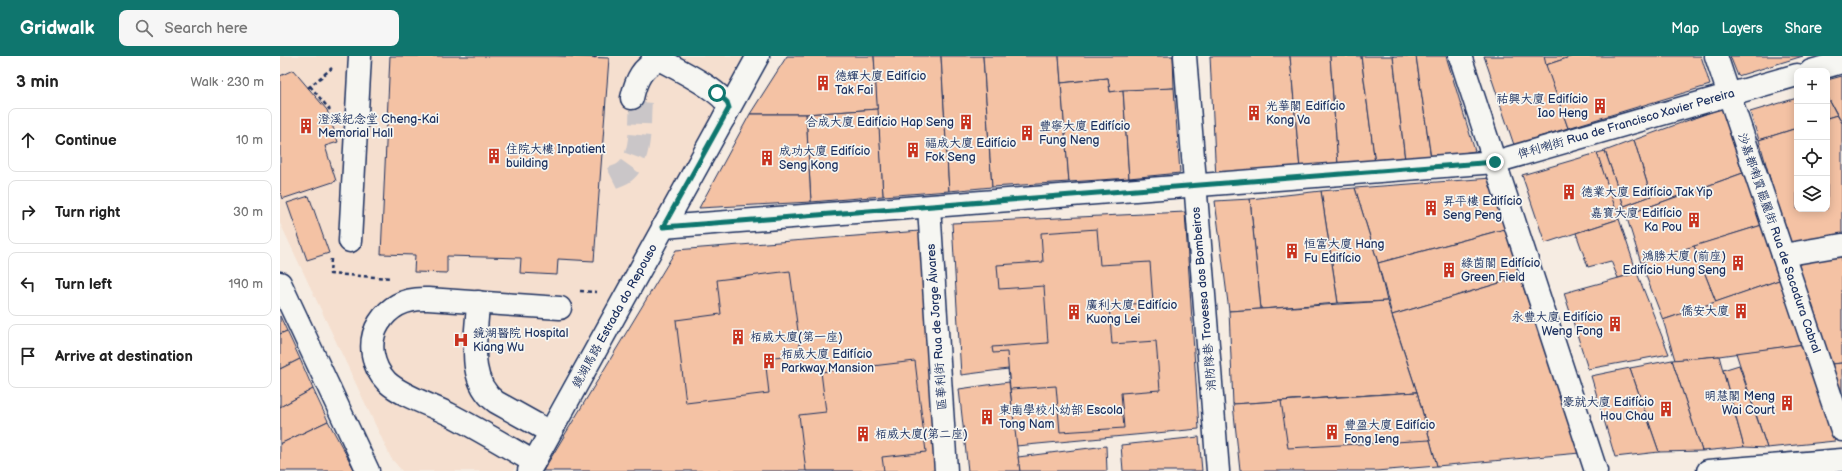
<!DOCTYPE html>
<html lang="en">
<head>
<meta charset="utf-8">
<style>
  body { margin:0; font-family:"Balsamiq Sans","LXGW WenKai TC",sans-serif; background:#f6f6f6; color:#222 }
  .controls { position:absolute; right:12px; top:12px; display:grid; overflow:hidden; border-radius:8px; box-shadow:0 2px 10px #0003 }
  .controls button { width:36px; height:36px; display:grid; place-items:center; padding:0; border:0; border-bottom:1px solid #e0e0e0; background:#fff; color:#222; font:20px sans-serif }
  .stop { position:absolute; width:12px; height:12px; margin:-9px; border:3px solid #0f766e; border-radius:50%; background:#fff }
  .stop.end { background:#0f766e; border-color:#fff; box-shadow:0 1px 4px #0008 }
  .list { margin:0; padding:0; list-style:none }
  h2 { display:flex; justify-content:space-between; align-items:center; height:52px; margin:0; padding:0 16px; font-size:17px }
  h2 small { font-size:13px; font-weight:400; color:#767676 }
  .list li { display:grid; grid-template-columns:26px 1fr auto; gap:12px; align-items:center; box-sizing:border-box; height:64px; margin:0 8px 8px; padding:0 8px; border:1px solid #e0e0e0; border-radius:8px }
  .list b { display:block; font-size:15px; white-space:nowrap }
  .list em { font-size:13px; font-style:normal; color:#767676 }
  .icon { flex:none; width:22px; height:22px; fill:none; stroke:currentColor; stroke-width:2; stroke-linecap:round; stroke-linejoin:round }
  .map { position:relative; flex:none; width:1562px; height:415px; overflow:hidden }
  header { display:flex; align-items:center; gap:24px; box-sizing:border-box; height:56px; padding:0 20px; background:#0f766e; color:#fff }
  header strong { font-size:19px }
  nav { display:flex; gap:22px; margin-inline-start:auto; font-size:14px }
  .search { width:280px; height:36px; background:#f6f6f6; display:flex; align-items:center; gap:10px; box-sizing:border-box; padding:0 14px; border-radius:8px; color:#767676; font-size:15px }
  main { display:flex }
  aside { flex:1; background:#fff }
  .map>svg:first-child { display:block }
  .built { fill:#f5dfcf }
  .building { fill:#f4c2a4; stroke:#1b2f5e }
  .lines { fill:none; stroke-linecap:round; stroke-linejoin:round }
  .minor-tunnel { stroke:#cac6c8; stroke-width:22; stroke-dasharray:22 11; stroke-linecap:butt }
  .minor-casing { stroke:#1b2f5e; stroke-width:25 }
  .path { stroke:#1b2f5e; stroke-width:2.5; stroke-dasharray:4 3; stroke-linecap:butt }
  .minor { stroke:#f6f6f2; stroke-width:22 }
  .route { stroke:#0f766e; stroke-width:5 }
  .labels { text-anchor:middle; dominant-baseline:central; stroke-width:3.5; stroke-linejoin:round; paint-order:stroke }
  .poi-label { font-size:12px; fill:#1b2f5e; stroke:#f6f6f2; text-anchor:start }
  .street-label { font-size:12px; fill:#1b2f5e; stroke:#f6f6f2 }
</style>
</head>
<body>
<header>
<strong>Gridwalk</strong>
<div class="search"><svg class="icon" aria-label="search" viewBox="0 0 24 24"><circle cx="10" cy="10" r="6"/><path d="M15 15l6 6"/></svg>Search here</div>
<nav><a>Map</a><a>Layers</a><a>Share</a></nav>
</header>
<main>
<aside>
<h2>3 min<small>Walk · 230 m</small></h2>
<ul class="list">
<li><svg class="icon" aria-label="ahead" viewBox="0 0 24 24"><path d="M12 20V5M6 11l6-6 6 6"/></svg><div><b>Continue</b></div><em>10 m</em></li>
<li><svg class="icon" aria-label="right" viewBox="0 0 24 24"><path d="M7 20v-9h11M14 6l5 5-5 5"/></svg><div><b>Turn right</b></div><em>30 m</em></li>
<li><svg class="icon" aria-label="left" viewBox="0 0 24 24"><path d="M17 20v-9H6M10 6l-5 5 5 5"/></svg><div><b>Turn left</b></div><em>190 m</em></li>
<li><svg class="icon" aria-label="arrive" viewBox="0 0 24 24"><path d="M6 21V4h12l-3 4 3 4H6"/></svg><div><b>Arrive at destination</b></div></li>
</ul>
</aside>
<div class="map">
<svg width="1562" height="415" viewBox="0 0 1562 415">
  <rect width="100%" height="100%" fill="#f6ece2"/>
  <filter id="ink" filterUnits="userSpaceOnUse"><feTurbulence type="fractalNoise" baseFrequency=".025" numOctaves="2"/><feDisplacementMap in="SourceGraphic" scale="8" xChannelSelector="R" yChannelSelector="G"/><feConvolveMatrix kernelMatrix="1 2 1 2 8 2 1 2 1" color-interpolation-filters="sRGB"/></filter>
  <g filter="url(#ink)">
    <path class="built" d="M0 0H466L233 415H122L111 402 0 167Z"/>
    <g class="building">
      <path d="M110 0H276L329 2 314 205 278 203 277 219 240 217 241 202 167 200V217L134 216 135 199 101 198Z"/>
      <path d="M507 0H594L598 53 526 58H470Z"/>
      <path d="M594 0H661L669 135 603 140Z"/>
      <path d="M661 0H703L712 131 669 135Z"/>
      <path d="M703 0H779L789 126 712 131Z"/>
      <path d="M779 0H893L894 32 830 36 828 22 781 27Z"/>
      <path d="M930 0H1010L1020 113 936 123Z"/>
      <path d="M1010 0H1050L1058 108 1020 113Z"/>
      <path d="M1050 0H1081L1095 107 1058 108Z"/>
      <path d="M1081 0H1113L1125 104 1095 107Z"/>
      <path d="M1113 0H1136L1151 102 1125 104Z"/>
      <path d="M1136 0H1166L1195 95 1151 102Z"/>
      <path d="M1204 0H1264L1288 72 1234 89Z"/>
      <path d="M1264 0H1293L1266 9Z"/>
      <path d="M1293 0H1421L1430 29 1288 72 1266 9Z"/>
      <path d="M1450 0H1523L1458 20Z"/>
      <path d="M13 14 47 54 58 86 45 90 56 125 2 143 0 136V20Z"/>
      <path d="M1562 20V67L1547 40V24Z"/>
      <path d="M828 22 830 36 843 34 849 122 789 126 781 27Z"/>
      <path d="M894 32 900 117 849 122 843 34Z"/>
      <path d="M1547 40 1557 59 1547 62Z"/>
      <path d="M1517 42V72L1479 84 1470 56Z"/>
      <path d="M1442 52 1463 117 1346 159 1344 150 1371 140 1354 84Z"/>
      <path d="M598 53 603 140 531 146 526 58Z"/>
      <path d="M470 58H526L531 146 419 152Z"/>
      <path d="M1557 59 1562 67V178L1509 189 1479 84 1517 72V153H1547V62Z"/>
      <path d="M1354 84 1371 140 1344 150 1325 95Z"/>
      <path d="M1325 95 1344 150 1335 154 1317 97Z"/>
      <path d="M1317 97 1339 163 1265 187 1242 119Z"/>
      <path d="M1463 117 1482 169 1361 207 1346 159Z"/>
      <path d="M1212 122 1225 173 1098 207 1075 132Z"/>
      <path d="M1075 132 1098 207 1107 245 1058 247 1041 135Z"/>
      <path d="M1041 135 1058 247 981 253 970 143Z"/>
      <path d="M29 140 49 197 27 204 7 147Z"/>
      <path d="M970 143 981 253 949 255 935 145Z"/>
      <path d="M905 156 919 373 736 390 728 313 681 319 672 167Z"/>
      <path d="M1339 163 1357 217 1338 222 1331 205 1308 211 1296 177Z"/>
      <path d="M1482 169 1502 223 1436 246 1414 190Z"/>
      <path d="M817 173 820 209 870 206 873 247 829 249 832 288 876 285 880 334 841 337 844 372 780 376 776 330 730 333 727 296 713 297 712 291 768 287 764 230 719 233 717 209 763 206 761 177Z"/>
      <path d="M1225 173 1240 221 1112 259 1098 207Z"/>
      <path d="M640 175 655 415H263L396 194Z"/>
      <path d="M1414 190 1436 246 1383 264 1361 207Z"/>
      <path d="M1562 197V307L1552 308 1515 206Z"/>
      <path d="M510 215 521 298 485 302 489 337 406 347 396 264 441 258 437 224Z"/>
      <path d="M1357 217 1389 298 1308 313 1284 237Z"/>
      <path d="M1240 221 1300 397 1157 410 1137 336 1112 259Z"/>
      <path d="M1502 223 1524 288 1439 300 1395 304 1383 264Z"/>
      <path d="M1107 245 1137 336 953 348 949 255Z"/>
      <path d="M0 260 7 275 0 278Z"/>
      <path d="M7 275 20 303 0 313V278Z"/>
      <path d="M1524 288 1555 385 1487 392 1456 297Z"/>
      <path d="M1439 300 1464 391 1422 395 1392 304Z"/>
      <path d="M20 303 33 333 0 351V313Z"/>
      <path d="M1392 304 1422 395 1379 396 1350 312Z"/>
      <path d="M635 305 646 396 602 401 604 415H526L519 359 546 356 541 316Z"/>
      <path d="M1562 307V355L1552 308Z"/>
      <path d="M1459 309 1487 392 1464 391 1443 314Z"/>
      <path d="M1350 312 1379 396 1335 401 1311 320Z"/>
      <path d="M729 326 740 415H688L679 333Z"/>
      <path d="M33 333 48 365 0 388V351Z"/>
      <path d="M1137 336 1157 410 1096 415H960L953 348Z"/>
      <path d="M1137 336 1150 384 1008 392 1001 345Z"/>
      <path d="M48 365 75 415H0V388Z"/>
      <path d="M919 381 922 415H843L841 389Z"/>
      <path d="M826 390 827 415H740L738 401Z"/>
    </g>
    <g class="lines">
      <path class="minor-tunnel" d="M332 122C336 120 342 119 346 115 363 99 359 66 361 45"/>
      <g class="minor-casing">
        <g id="minor">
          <path d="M373 0C391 10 443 34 449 52L444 62"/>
          <path d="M905 0 938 415"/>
          <path d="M1180 0 1316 415"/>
          <path d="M1436 0 1562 374"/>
          <path d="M1531 15 1562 6"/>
          <path d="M352 42C356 24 362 10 380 4"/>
          <path d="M649 151 666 415"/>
          <path d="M383 171 1215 106 1517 19"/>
          <path d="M70 185 80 0"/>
          <path d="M1503 199 1562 189"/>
          <path d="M0 227 88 415"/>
          <path d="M198 246C197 280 185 323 216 346L270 376"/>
          <path d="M254 406C226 390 198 373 169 358 151 349 122 340 107 326 92 311 87 286 99 267 110 249 127 242 148 243L280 252"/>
          <path d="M249 415 478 0"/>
          <path d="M1428 415 1562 404"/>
        </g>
      </g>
      <g class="path">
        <path d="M314 2 315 0"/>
        <path d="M30 30 50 54"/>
        <path d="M28 32 52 12"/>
        <path d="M51 203 50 218 111 222"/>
        <path d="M300 235 317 236"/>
      </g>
      <use href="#minor" class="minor"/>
    </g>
  </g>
  <g class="lines" filter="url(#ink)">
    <path class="route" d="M437 37 447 46 449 52 383 171 1215 106"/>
  </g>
  <defs>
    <g id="building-bare" transform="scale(1.2)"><path d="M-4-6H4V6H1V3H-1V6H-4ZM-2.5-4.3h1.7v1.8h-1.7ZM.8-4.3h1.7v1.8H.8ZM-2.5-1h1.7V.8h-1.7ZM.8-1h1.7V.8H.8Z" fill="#c8321e" stroke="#f6f6f2" stroke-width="2.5" paint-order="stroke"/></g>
    <g id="hospital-bare" transform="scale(1.2)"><path d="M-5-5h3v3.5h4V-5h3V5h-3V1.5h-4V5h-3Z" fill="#c8321e" stroke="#f6f6f2" stroke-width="2.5" paint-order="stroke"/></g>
  </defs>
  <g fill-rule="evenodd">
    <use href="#building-bare" x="543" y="27"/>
    <use href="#building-bare" x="1320" y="50"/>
    <use href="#building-bare" x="974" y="57"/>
    <use href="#building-bare" x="686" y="66"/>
    <use href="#building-bare" x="26" y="70"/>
    <use href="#building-bare" x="747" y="77"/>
    <use href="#building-bare" x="633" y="94"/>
    <use href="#building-bare" x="214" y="100"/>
    <use href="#building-bare" x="487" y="102"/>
    <use href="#building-bare" x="1289" y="136"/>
    <use href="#building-bare" x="1151" y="152"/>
    <use href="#building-bare" x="1414" y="164"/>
    <use href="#building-bare" x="1012" y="195"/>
    <use href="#building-bare" x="1458" y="207"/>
    <use href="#building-bare" x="1169" y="214"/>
    <use href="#building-bare" x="1461" y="255"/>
    <use href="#building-bare" x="794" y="256"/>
    <use href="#building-bare" x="1335" y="268"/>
    <use href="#building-bare" x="458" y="281"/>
    <use href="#hospital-bare" x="181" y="284"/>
    <use href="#building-bare" x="489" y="305"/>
    <use href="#building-bare" x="1507" y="347"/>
    <use href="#building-bare" x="1386" y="353"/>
    <use href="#building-bare" x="707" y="361"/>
    <use href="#building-bare" x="1052" y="376"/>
    <use href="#building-bare" x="583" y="378"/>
  </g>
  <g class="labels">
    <g class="poi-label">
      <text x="555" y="20">德輝大廈 Edifício<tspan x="555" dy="14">Tak Fai</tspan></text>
      <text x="1308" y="43" text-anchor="end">祐興大廈 Edifício<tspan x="1308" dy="14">Iao Heng</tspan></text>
      <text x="986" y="50">光華閣 Edifício<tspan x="986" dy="14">Kong Va</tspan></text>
      <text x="38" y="63">澄溪紀念堂 Cheng-Kai<tspan x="38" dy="14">Memorial Hall</tspan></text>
      <text x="674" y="66" text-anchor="end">合成大廈 Edifício Hap Seng</text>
      <text x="759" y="70">豐寧大廈 Edifício<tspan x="759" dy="14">Fung Neng</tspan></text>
      <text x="645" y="87">福成大廈 Edifício<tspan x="645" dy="14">Fok Seng</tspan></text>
      <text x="226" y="93">住院大樓 Inpatient<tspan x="226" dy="14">building</tspan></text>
      <text x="499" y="95">成功大廈 Edifício<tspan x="499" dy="14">Seng Kong</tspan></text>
      <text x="1301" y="136">德業大廈 Edifício Tak Yip</text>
      <text x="1163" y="145">昇平樓 Edifício<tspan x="1163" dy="14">Seng Peng</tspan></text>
      <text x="1402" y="157" text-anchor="end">嘉寶大廈 Edifício<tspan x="1402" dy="14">Ka Pou</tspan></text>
      <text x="1024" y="188">恒富大廈 Hang<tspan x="1024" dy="14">Fu Edifício</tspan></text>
      <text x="1446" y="200" text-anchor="end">鴻勝大廈 (前座)<tspan x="1446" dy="14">Edifício Hung Seng</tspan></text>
      <text x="1181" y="207">綠茵閣 Edifício<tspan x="1181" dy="14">Green Field</tspan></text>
      <text x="806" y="249">廣利大廈 Edifício<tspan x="806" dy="14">Kuong Lei</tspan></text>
      <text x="1449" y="255" text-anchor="end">僑安大廈</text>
      <text x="1323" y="261" text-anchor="end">永豐大廈 Edifício<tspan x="1323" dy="14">Weng Fong</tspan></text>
      <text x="193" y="277">鏡湖醫院 Hospital<tspan x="193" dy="14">Kiang Wu</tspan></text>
      <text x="470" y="281">栢威大廈(第一座)</text>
      <text x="501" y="298">栢威大廈 Edifício<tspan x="501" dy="14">Parkway Mansion</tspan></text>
      <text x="1495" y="340" text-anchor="end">明慧閣 Meng<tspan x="1495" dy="14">Wai Court</tspan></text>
      <text x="1374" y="346" text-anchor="end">豪就大廈 Edifício<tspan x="1374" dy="14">Hou Chau</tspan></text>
      <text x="719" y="354">東南學校小幼部 Escola<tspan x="719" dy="14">Tong Nam</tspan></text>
      <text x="1064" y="369">豐盈大廈 Edifício<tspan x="1064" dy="14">Fong Ieng</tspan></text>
      <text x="595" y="378">栢威大廈(第二座)</text>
    </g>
    <g class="street-label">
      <text transform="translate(1346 68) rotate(-16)">俾利喇街 Rua de Francisco Xavier Pereira</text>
      <text transform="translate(1499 187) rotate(71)">沙嘉都喇賈罷麗街 Rua de Sacadura Cabral</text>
      <text transform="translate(924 243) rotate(-95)">消防隊巷 Travessa dos Bombeiros</text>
      <text transform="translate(335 260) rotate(-61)">鏡湖馬路 Estrada do Repouso</text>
      <text transform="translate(657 271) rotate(-94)">區華利街 Rua de Jorge Álvares</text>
    </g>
  </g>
</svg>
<div class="controls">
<button>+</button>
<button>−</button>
<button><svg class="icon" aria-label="locate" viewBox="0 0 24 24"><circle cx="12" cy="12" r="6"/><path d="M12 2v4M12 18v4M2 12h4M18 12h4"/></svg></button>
<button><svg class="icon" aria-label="layers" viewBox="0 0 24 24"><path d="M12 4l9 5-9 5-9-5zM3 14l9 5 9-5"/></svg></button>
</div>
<div class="stop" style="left:437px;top:37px"></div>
<div class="stop end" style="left:1215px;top:106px"></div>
</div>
</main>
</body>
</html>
